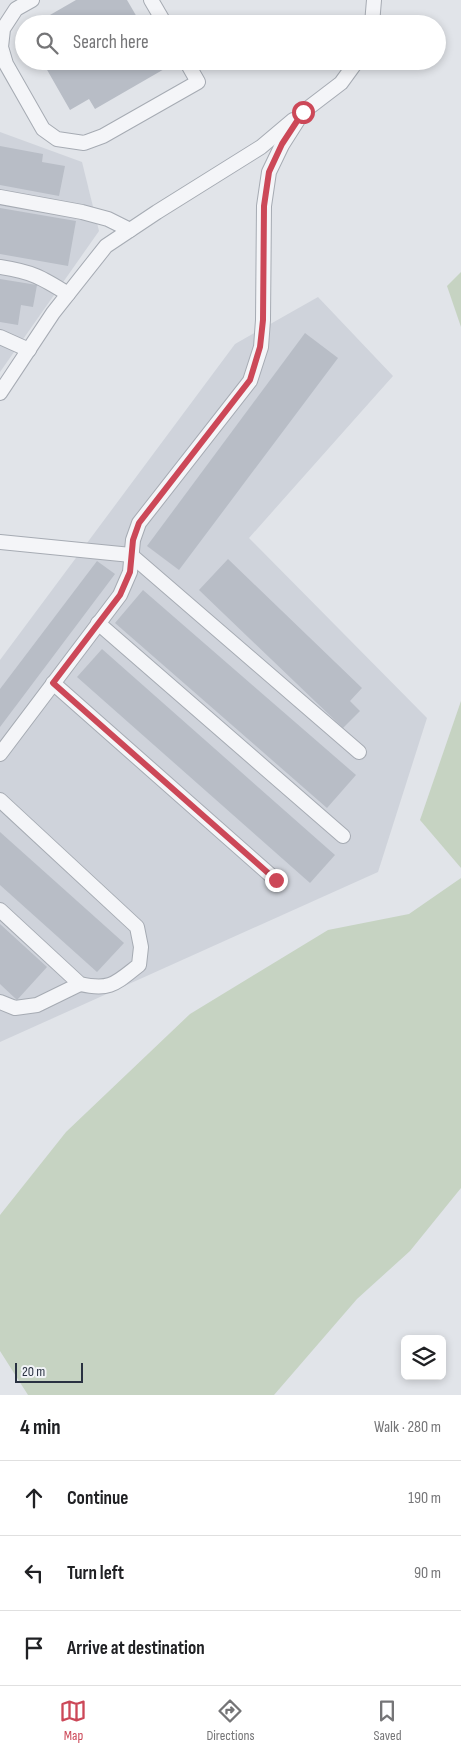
<!DOCTYPE html>
<html lang="en">
<head>
<meta charset="utf-8">
<style>
  body { margin:0; font-family:"Sofia Sans Condensed",sans-serif; background:#f2f2f2; color:#202124 }
  .controls { position:absolute; right:15px; bottom:15px; display:grid; overflow:hidden; border-radius:8px; box-shadow:0 2px 8px #0003 }
  .controls button { width:45px; height:45px; display:grid; place-items:center; padding:0; border:0; border-bottom:1px solid #e0e0e0; background:#fff; color:#202124; font:25px sans-serif }
  .scale { position:absolute; left:15px; bottom:12px; width:68px; box-sizing:border-box; padding-left:5px; border:2px solid #293141; border-top:0; font-size:14px; line-height:18px; white-space:nowrap; color:#293141; -webkit-text-stroke:4px #f1f3f7; paint-order:stroke }
  .stop { position:absolute; width:15px; height:15px; margin:-11px; border:4px solid #cc4858; border-radius:50%; background:#fff }
  .stop.end { background:#cc4858; border-color:#fff; box-shadow:0 1px 5px #0008 }
  .list { margin:0; padding:0; list-style:none }
  h2 { display:flex; justify-content:space-between; align-items:center; height:65px; margin:0; padding:0 20px; font-size:21px }
  h2 small { font-size:16px; font-weight:400; color:#757577 }
  .list li { display:grid; grid-template-columns:32px 1fr auto; gap:15px; align-items:center; box-sizing:border-box; height:75px; padding:0 20px; border-top:1px solid #e0e0e0 }
  .list b { display:block; font-size:19px; white-space:nowrap }
  .list em { font-size:16px; font-style:normal; color:#757577 }
  .icon { flex:none; width:28px; height:28px; fill:none; stroke:currentColor; stroke-width:2; stroke-linecap:round; stroke-linejoin:round }
  .map { position:relative; flex:none; width:461px; height:1395px; overflow:hidden }
  .search { position:absolute; background:#fff; box-shadow:0 2px 8px #0003; left:15px; right:15px; top:15px; height:55px; display:flex; align-items:center; gap:12px; box-sizing:border-box; padding:0 18px; border-radius:28px; color:#757577; font-size:19px }
  .sheet { height:290px; background:#fff }
  nav { display:flex; justify-content:space-around; align-items:center; box-sizing:border-box; height:70px; border-top:1px solid #e0e0e0; background:#fff; font-size:14px; color:#757577 }
  nav a { display:grid; justify-items:center; gap:2px }
  nav .on { color:#cc4858 }
  .map>svg:first-child { display:block }
  .built { fill:#cfd3db }
  .green { fill:#c6d3c2 }
  .building { fill:#b8bdc6 }
  .lines { fill:none; stroke-linecap:round; stroke-linejoin:round }
  .service-casing { stroke:#a6abb3; stroke-width:16 }
  .service { stroke:#f4f5f8; stroke-width:14 }
  .route { stroke:#cc4858; stroke-width:6 }
</style>
</head>
<body>
<div class="map">
<svg width="461" height="1395" viewBox="0 0 461 1395">
  <rect width="100%" height="100%" fill="#e1e4e9"/>
  <g class="built">
    <path d="M0 132 82 162 99 231 0 372Z"/>
    <path d="M318 297 393 376 249 538 427 718 378 872 0 1042V660L235 344Z"/>
  </g>
  <g class="green">
    <path d="M461 272V327L447 286Z"/>
    <path d="M461 701V868L420 820Z"/>
    <path d="M461 878V1188L410 1251 357 1299 274 1395H28L0 1351V1215L66 1132 190 1014 328 930 409 914Z"/>
  </g>
  <g class="building">
    <path d="M76 0H127L141 24H46L43 19Z"/>
    <path d="M42 61H162L166 68 95 109 89 99 70 110Z"/>
    <path d="M0 146 43 154 42 162 65 166 59 196 0 185Z"/>
    <path d="M0 208 76 221 68 266 0 254Z"/>
    <path d="M0 279 37 285 33 307 21 305 18 325 0 322Z"/>
    <path d="M305 333 338 358 179 570 147 546Z"/>
    <path d="M228 559 362 688 350 701 360 711 343 728 199 590Z"/>
    <path d="M97 561 115 574 0 727V689Z"/>
    <path d="M143 590 356 775 327 808 115 623Z"/>
    <path d="M102 649 335 855 310 883 77 677Z"/>
    <path d="M0 832 124 943 97 972 0 885Z"/>
    <path d="M0 924 47 967 17 1000 0 984Z"/>
  </g>
  <g class="lines">
    <g class="service-casing">
      <g id="service">
        <path d="M32 0 16 9 3 29 1 47 6 64 43 129 57 139 84 143 103 136 198 82 186 61"/>
        <path d="M151 0 165 24"/>
        <path d="M372 24 374 0"/>
        <path d="M0 197 82 212 108 219 130 230"/>
        <path d="M0 267C32 272 41 277 68 294"/>
        <path d="M0 337 29 350"/>
        <path d="M0 393 53 313 106 246 157 212 261 147 293 120"/>
        <path d="M0 542 131 555 359 752"/>
        <path d="M98 623 343 836"/>
        <path d="M53 683 276 880"/>
        <path d="M0 754 120 595 130 572 133 540 139 523 250 381 261 347 263 320 264 206 269 172 282 145 303 112 341 83 357 61"/>
        <path d="M0 800 137 927 141 947 139 965C116 983 111 991 80 984L0 910"/>
        <path d="M0 1002 15 1008 37 1005 80 984"/>
      </g>
    </g>
    <use href="#service" class="service"/>
  </g>
  <g class="lines">
    <path class="route" d="M276 880 53 683 120 595 130 572 133 540 139 523 250 380 260 347 263 320 264 206 269 172 282 144 303 112"/>
  </g>
</svg>
<div class="controls">
<button><svg class="icon" aria-label="layers" viewBox="0 0 24 24"><path d="M12 4l9 5-9 5-9-5zM3 14l9 5 9-5"/></svg></button>
</div>
<div class="scale">20 m</div>
<div class="stop" style="left:303px;top:112px"></div>
<div class="stop end" style="left:276px;top:880px"></div>
<div class="search"><svg class="icon" aria-label="search" viewBox="0 0 24 24"><circle cx="10" cy="10" r="6"/><path d="M15 15l6 6"/></svg>Search here</div>
</div>
<section class="sheet">
<h2>4 min<small>Walk · 280 m</small></h2>
<ul class="list">
<li><svg class="icon" aria-label="ahead" viewBox="0 0 24 24"><path d="M12 20V5M6 11l6-6 6 6"/></svg><div><b>Continue</b></div><em>190 m</em></li>
<li><svg class="icon" aria-label="left" viewBox="0 0 24 24"><path d="M17 20v-9H6M10 6l-5 5 5 5"/></svg><div><b>Turn left</b></div><em>90 m</em></li>
<li><svg class="icon" aria-label="arrive" viewBox="0 0 24 24"><path d="M6 21V4h12l-3 4 3 4H6"/></svg><div><b>Arrive at destination</b></div></li>
</ul>
</section>
<nav>
<a class="on"><svg class="icon" aria-label="map" viewBox="0 0 24 24"><path d="M3 6l6-2 6 2 6-2v14l-6 2-6-2-6 2zM9 4v14M15 6v14"/></svg>Map</a>
<a><svg class="icon" aria-label="directions" viewBox="0 0 24 24"><path d="M12 3l9 9-9 9-9-9zM9 14v-3h6M13 9l2 2-2 2"/></svg>Directions</a>
<a><svg class="icon" aria-label="saved" viewBox="0 0 24 24"><path d="M7 4h10v16l-5-4-5 4z"/></svg>Saved</a>
</nav>
</body>
</html>
